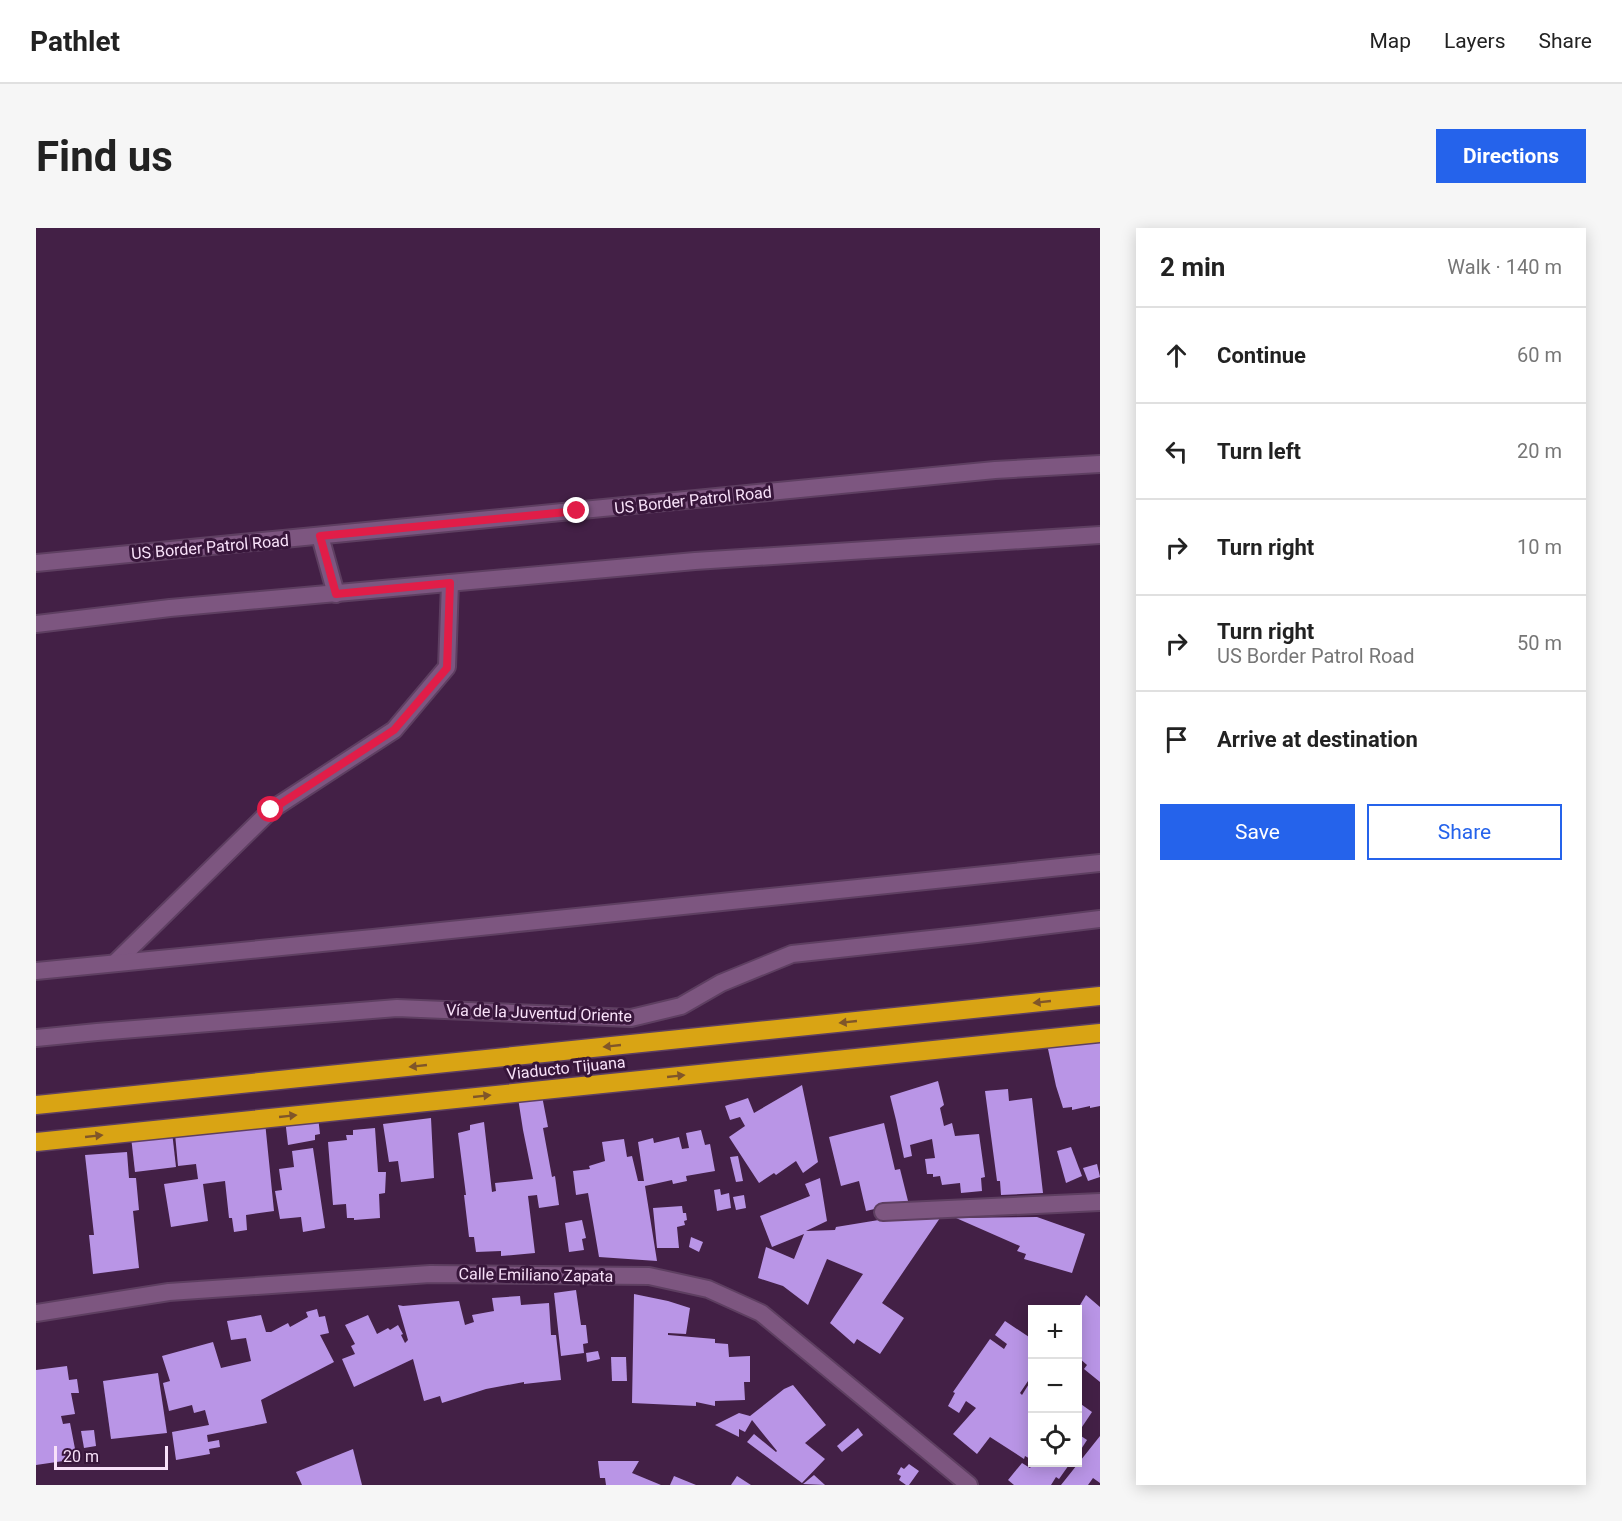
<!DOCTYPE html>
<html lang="en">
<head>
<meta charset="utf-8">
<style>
  body { margin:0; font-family:Roboto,sans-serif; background:#f6f6f6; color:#222 }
  .controls { position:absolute; right:18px; bottom:18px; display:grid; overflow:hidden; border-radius:0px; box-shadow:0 3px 15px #0003 }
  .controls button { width:54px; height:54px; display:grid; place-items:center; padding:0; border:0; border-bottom:2px solid #e0e0e0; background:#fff; color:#222; font:30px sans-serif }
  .scale { position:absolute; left:18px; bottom:15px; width:114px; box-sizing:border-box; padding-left:6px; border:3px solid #f8e1f9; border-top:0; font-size:16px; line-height:21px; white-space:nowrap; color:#f8e1f9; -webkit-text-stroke:4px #38163b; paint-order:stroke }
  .stop { position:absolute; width:18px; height:18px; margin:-14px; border:4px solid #e11d48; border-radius:50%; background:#fff }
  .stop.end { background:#e11d48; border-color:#fff; box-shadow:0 2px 6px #0008 }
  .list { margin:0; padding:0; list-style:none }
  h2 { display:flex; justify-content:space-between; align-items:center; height:78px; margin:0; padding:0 24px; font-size:26px }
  h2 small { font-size:20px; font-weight:400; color:#767676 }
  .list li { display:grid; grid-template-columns:39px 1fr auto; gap:18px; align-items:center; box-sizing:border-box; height:96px; padding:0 24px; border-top:2px solid #e0e0e0 }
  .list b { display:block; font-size:22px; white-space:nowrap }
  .list p { margin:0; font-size:20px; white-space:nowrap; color:#767676 }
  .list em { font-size:20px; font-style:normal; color:#767676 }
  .actions { display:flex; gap:12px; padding:18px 24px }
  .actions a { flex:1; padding:14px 0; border:2px solid #2563eb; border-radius:0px; text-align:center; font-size:21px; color:#2563eb }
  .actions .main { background:#2563eb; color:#fff }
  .icon { flex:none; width:33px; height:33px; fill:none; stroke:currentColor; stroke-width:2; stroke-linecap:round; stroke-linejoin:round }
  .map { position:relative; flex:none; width:1064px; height:1257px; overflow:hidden; border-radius:0px }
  header { display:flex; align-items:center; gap:36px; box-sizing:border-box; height:84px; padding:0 30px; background:#fff; border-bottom:2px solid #e0e0e0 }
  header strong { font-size:28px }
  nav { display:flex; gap:33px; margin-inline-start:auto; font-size:21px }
  .intro { display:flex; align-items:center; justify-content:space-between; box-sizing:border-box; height:144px; padding:0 36px }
  h1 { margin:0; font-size:42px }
  .button { padding:15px 27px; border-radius:0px; background:#2563eb; color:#fff; font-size:21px; font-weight:700 }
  main { display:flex; gap:36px; padding:0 36px }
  aside { flex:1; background:#fff; border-radius:0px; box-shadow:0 3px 15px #0003 }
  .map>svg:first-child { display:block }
  .building { fill:#b995e6 }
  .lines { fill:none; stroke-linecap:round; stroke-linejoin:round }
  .service-casing { stroke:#5e3f61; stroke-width:20 }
  .minor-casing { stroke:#5e3f61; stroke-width:20 }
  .motorway-casing { stroke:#5e3f61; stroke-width:21 }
  .service { stroke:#7d5680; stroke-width:16 }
  .minor { stroke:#7d5680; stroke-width:16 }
  .motorway { stroke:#d9a414; stroke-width:18 }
  .oneway { fill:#805629 }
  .route { stroke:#e11d48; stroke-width:8 }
  .labels { text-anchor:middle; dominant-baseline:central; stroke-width:6; stroke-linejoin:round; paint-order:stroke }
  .street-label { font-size:16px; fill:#f8e1f9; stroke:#38163b }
</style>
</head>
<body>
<header>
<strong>Pathlet</strong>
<nav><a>Map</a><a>Layers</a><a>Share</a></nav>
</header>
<div class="intro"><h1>Find us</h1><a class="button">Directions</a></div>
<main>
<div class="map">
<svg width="1064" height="1257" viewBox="0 0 1064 1257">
  <rect width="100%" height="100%" fill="#432046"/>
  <g class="building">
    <path d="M1064 799V878L1054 880V878L1036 882V879L1027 880 1020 858 1009 807Z"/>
    <path d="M902 853 908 877 904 880 908 898 916 895 919 908 943 906 949 949 945 950 946 963 925 965 924 955 906 957 904 948 897 949V946H891L889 931 899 930 896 911 874 917 876 928 868 930 860 892 854 868Z"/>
    <path d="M766 857 782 934 767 945 760 933 740 947 738 945 723 955 693 909 709 898 704 889 694 892 689 878 712 870 718 885Z"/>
    <path d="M972 861 973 873 996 870 1007 965 965 967 964 953H961L949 863Z"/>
    <path d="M506 868 512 899 507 900 516 949 519 948 523 977 503 980 501 967 492 968 499 1025 465 1028V1023L440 1024 438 1009H433L428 967H430L422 905 434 902V897L448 894 456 964 460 963 459 955 497 951 487 902 482 870Z"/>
    <path d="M281 880 284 906 279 907V912L252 917 248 882Z"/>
    <path d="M228 884 238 983 210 987 211 1002 198 1004 196 990H193L189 953 167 956 172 993 135 999 128 956 162 951 160 936 142 938 138 895Z"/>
    <path d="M395 890 398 950 365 954 362 933 353 934 347 896Z"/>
    <path d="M135 895 140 939 99 944 94 900Z"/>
    <path d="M848 895 859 942 864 941 872 973 830 983 823 953 805 958 793 909Z"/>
    <path d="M339 900 342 944H350L349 965 343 966 344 990 318 992V990H311L310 976 297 977 292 914 311 912 310 907H317V902Z"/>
    <path d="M665 902 669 917 674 916 679 943 650 948 651 953 637 956 636 952 609 958 621 1033 563 1029 552 965 540 967 537 943 554 941 553 938 569 933 566 914 588 911 591 929 596 928 602 953H608L602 914 617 910 618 915 643 909 646 921 653 920 650 905Z"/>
    <path d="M1035 919 1046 948 1030 955 1021 923Z"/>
    <path d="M277 920 289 1000 267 1004 265 989 244 991 239 963 246 962 243 941 258 939 256 923Z"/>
    <path d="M91 924 93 950H100L103 982 97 983 103 1040 57 1046 53 1007H58L49 927Z"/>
    <path d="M702 928 707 953 700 954 694 929Z"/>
    <path d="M1061 936 1064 949 1052 953 1047 940Z"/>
    <path d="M784 950 791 993 770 1003 799 1002 800 999 855 990 863 992 864 990H904L846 1075 868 1090 844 1126 821 1111 818 1116 794 1095 827 1046 791 1031 772 1077 747 1058 722 1050 730 1019 758 1031 768 1006 736 1019 724 988 774 968 769 956Z"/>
    <path d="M684 961 685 967 693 965 695 980 681 983 678 962Z"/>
    <path d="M708 967 710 980 700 982 697 969Z"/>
    <path d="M646 978 647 985H650L651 992 648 993 649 997 641 999 643 1020H621L617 980Z"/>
    <path d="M1001 989 1049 1006 1036 1045 988 1031 990 1026 981 1023 984 1018 920 990Z"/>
    <path d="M546 992 550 1010 546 1011 548 1022 533 1024 529 995Z"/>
    <path d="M655 1009 667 1014 663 1024 653 1019Z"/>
    <path d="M540 1062 545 1097H550L552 1115 547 1116 548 1125 525 1128 518 1065Z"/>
    <path d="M598 1066 632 1073 654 1080 650 1106 632 1105V1107L679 1111V1115L692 1116 693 1129 714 1128V1154H708L709 1172 679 1173V1178L660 1174V1178L596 1175Z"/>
    <path d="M1050 1067 1064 1079V1154L1048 1141 1051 1137 1042 1129 1041 1082Z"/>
    <path d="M484 1068 485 1077 513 1075 515 1107H520L525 1152 488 1156V1154L450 1161 406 1175 404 1168 388 1173 377 1131 318 1159 306 1131 319 1126 315 1118 319 1116 309 1097 332 1087 341 1106 352 1100 354 1102 362 1097 367 1106 365 1107 369 1115 372 1112 362 1077 367 1078 423 1073 429 1097 438 1094 436 1087 458 1083 456 1070Z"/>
    <path d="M281 1081 283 1089 289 1088 293 1105 284 1107 298 1134 225 1172 231 1195 171 1207 172 1214 183 1212 184 1219 173 1221 174 1226 140 1232 136 1204 173 1197 169 1182 158 1185 156 1177 133 1183 127 1155 134 1153 126 1128 177 1114 185 1140 215 1133 210 1110 195 1112 191 1093 225 1087 230 1104H235L252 1095 254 1099 272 1089 270 1084Z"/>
    <path d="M969 1093 996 1111V1147L984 1165 986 1167 996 1151V1232L989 1228 988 1231 954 1209 941 1226 917 1206 940 1180 930 1173 923 1185 912 1178 919 1165 917 1164 954 1111 968 1121 971 1116 959 1107Z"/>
    <path d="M562 1123 564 1131 551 1134 550 1125Z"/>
    <path d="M575 1129H590L591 1153H576Z"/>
    <path d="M31 1138 33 1152 41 1151 43 1165H35L39 1186 25 1188 27 1196 34 1195 41 1231 0 1237V1142Z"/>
    <path d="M122 1145 131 1205 75 1211 67 1153Z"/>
    <path d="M757 1157 790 1197 769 1215 789 1231 766 1255 711 1214 718 1206 740 1224 741 1223 716 1192 709 1204 703 1201V1209L679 1197 703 1185 714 1188 748 1161Z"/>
    <path d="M1042 1174 1056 1184 1042 1205Z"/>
    <path d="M822 1200 827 1207 806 1224 801 1218Z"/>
    <path d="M58 1202 60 1218 48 1220 45 1203Z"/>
    <path d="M1042 1206 1051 1212 1042 1226Z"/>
    <path d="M1064 1208V1255L1057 1250 1052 1257H1025Z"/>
    <path d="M317 1221 326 1257H266L260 1244Z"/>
    <path d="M562 1233H603L596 1245 625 1257H570L569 1250H564Z"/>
    <path d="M998 1234H1035L1023 1251 1020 1249 1015 1257H978L972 1252 986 1235 994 1240Z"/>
    <path d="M873 1236 883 1243 873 1257H870L863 1252 865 1248 861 1246 865 1239 868 1241Z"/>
    <path d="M778 1247 789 1257 767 1256Z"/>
    <path d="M638 1248 660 1257H634Z"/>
    <path d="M701 1248 715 1257H695Z"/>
  </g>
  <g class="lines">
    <g class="service-casing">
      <g id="service">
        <path d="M284 308 300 366"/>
        <path d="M0 335 959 242 1064 236"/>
        <path d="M0 396 134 380 659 333 1064 307"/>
        <path d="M79 735 235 582 358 502 411 439 414 355"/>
        <path d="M0 743 337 710 1064 635"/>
      </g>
    </g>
    <g class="minor-casing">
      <g id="minor">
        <path d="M0 810 61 804 361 780 595 790 645 778 685 755 756 726 941 706 1064 691"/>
        <path d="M847 984 1064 974"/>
        <path d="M0 1085 133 1064 394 1046 613 1048 672 1061 725 1085 933 1257"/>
      </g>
    </g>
    <g class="motorway-casing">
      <g id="motorway">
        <path d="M0 877 1064 768"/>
        <path d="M0 914 1064 805"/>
      </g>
    </g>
    <use href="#service" class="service"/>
    <use href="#minor" class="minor"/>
    <use href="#motorway" class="motorway"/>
  </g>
  <defs><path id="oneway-solid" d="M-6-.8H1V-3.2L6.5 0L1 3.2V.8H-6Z" transform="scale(1.5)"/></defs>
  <g class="oneway">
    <use href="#oneway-solid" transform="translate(1006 774) rotate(174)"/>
    <use href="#oneway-solid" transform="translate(812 794) rotate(174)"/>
    <use href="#oneway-solid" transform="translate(576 818) rotate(174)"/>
    <use href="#oneway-solid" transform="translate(382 838) rotate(174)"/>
    <use href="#oneway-solid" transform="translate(640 848) rotate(-6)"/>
    <use href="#oneway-solid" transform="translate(446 868) rotate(-6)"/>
    <use href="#oneway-solid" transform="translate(252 888) rotate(-6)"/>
    <use href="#oneway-solid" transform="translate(58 908) rotate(-6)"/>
  </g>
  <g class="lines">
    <path class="route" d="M235 582 358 502 411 440 414 355 300 366 284 308 541 283"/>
  </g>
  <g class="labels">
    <g class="street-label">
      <text transform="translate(657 272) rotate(-6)">US Border Patrol Road</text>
      <text transform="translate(174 319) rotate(-5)">US Border Patrol Road</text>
      <text transform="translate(503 785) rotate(2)">Vía de la Juventud Oriente</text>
      <text transform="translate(530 840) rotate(-6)">Viaducto Tijuana</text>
      <text transform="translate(500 1047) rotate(1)">Calle Emiliano Zapata</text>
    </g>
  </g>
</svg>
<div class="controls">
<button>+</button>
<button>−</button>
<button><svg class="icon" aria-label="locate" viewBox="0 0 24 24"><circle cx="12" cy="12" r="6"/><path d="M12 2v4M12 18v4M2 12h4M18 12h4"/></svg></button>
</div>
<div class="scale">20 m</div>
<div class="stop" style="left:235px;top:582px"></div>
<div class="stop end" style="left:541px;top:283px"></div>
</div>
<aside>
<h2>2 min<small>Walk · 140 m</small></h2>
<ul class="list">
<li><svg class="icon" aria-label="ahead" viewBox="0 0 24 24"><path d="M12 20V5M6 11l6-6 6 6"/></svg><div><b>Continue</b></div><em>60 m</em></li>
<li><svg class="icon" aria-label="left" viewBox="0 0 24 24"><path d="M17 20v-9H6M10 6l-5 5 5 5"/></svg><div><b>Turn left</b></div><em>20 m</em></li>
<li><svg class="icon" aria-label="right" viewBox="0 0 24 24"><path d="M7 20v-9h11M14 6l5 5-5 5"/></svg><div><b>Turn right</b></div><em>10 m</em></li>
<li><svg class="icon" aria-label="right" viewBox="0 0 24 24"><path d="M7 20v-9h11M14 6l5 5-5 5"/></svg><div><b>Turn right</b><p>US Border Patrol Road</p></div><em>50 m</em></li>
<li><svg class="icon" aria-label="arrive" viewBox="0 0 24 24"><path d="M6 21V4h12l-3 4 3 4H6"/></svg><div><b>Arrive at destination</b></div></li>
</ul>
<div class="actions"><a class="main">Save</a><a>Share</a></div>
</aside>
</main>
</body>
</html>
